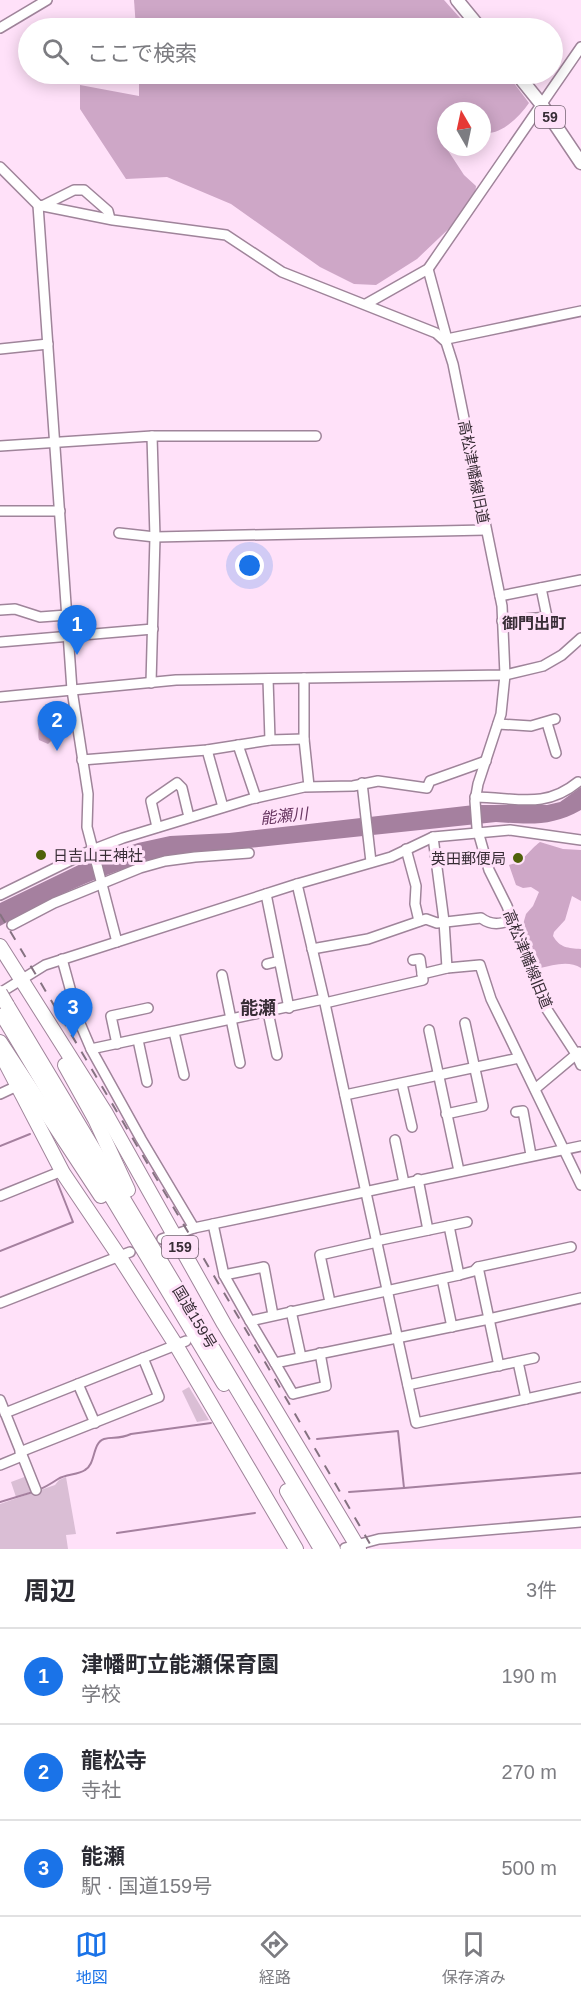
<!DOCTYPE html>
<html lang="ja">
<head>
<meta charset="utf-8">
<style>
  body { margin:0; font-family:Helvetica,"Noto Sans JP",sans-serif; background:#f7f7f7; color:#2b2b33 }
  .compass { position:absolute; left:437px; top:102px; width:54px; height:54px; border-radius:50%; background:#fff; box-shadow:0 3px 15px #0003; rotate:351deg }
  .you { position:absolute; left:250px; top:566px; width:21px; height:21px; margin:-15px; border:4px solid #fff; border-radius:50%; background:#1a73e8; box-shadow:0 0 0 9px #1a73e833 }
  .badge { display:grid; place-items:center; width:39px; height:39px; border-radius:50%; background:#1a73e8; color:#fff; font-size:20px; font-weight:700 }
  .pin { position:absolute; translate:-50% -50px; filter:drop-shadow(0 2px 3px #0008) }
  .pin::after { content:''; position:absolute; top:32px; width:21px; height:18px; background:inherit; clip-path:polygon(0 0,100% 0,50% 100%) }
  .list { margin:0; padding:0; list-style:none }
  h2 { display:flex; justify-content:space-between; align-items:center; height:78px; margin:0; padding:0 24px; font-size:26px }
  h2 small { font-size:20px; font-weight:400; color:#7c7c81 }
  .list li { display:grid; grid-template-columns:39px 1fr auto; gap:18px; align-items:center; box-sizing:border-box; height:96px; padding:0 24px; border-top:2px solid #e1e1e2 }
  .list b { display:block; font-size:22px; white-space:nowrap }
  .list p { margin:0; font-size:20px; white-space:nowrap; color:#7c7c81 }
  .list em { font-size:20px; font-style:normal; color:#7c7c81 }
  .icon { flex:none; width:33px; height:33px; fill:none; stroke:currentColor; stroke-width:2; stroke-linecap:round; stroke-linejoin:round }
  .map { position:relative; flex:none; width:581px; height:1549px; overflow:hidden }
  .search { position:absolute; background:#fff; box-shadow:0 3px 15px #0003; left:18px; right:18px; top:18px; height:66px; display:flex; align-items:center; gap:15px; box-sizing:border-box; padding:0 21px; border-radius:33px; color:#7c7c81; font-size:22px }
  .sheet { height:366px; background:#fff }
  nav { display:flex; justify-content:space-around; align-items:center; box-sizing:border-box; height:84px; border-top:2px solid #e1e1e2; background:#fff; font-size:16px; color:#7c7c81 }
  nav a { display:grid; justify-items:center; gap:3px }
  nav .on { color:#1a73e8 }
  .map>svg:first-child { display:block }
  .green { fill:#dabed5 }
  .forest { fill:#cea7c7 }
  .water { fill:#a5809f }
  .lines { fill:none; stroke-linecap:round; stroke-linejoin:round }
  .stream { stroke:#a5809f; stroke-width:2 }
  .minor-casing { stroke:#9f849a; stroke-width:12 }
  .major-casing { stroke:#9f849a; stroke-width:15 }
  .highway-casing { stroke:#9f849a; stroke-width:16 }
  .minor { stroke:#fff; stroke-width:9 }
  .major { stroke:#fff; stroke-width:12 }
  .highway { stroke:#fff; stroke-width:14 }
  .rail { stroke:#857281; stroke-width:2; stroke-dasharray:10 10; stroke-linecap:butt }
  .highway-bridge-casing { stroke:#9f849a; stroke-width:16; stroke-linecap:butt }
  .highway-bridge { stroke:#fff; stroke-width:14 }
  .poi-dot { fill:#4f6109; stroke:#ffe1f9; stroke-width:2 }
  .labels { text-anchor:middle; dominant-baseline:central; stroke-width:6; stroke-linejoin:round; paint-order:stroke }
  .shield { fill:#ffe1f9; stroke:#736270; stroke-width:1.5 }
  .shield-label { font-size:14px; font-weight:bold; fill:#372c35 }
  .street-label { font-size:15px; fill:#372c35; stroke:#ffe1f9 }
  .poi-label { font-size:15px; fill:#372c35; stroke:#ffe1f9; text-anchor:start }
  .neighbourhood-label { font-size:16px; font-weight:bold; fill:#372c35; stroke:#ffe1f9 }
  .water-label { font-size:16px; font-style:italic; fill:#683661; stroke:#ffe1f9 }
  .quarter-label { font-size:18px; font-weight:bold; fill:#372c35; stroke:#ffe1f9 }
</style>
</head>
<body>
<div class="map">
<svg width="581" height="1549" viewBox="0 0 581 1549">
  <rect width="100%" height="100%" fill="#ffe1f9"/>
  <g class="green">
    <path d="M189 1387 209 1420 197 1422 182 1391Z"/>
    <path d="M27 1476 33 1491 16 1497 11 1482Z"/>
    <path d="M66 1477 76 1534 66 1535 68 1549H0V1504L55 1485 59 1480Z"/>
  </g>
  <g class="forest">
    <path d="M134 0H444L469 28H136Z"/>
    <path d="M139 74H507L529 103C519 117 501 136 482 133V111H446V147H448L447 149 464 175 476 186 475 196 459 219 417 259 376 285 354 284 320 267 231 204 167 177 126 179 80 109V85L139 96Z"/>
    <path d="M43 713 50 721 49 728 61 739 57 741H51L48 744 39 740C37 734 40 718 43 713Z"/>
    <path d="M540 842 563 849 581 850V901L572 896 565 920 554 932 553 936C560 948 568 948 581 949V968C569 960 553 965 540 968L522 928 526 914 533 906 539 892 531 887 523 888 516 885 509 865C524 862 529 850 540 842Z"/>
  </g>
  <path class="water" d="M581 787V810C551 827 529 824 496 822L173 856C111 868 55 896 0 926V903L91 859 138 843 170 836 229 833 474 805H547L560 802Z"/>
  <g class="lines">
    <g class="stream">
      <path d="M0 1146 30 1134"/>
      <path d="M0 1251 73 1222 56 1179"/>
      <path d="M317 1439 398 1431 404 1488 581 1473"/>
      <path d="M38 1490C46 1487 52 1483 58 1479 66 1474 78 1475 85 1470 96 1464 92 1443 104 1439 113 1436 118 1440 131 1434L211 1423"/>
      <path d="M349 1492 404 1488"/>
      <path d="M0 1502 33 1492"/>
      <path d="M117 1533 255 1513"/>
    </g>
    <g class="minor-casing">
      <g id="minor">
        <path d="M0 28 47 0"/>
        <path d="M0 167 38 205 113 220 226 235 282 272 436 333 446 342 453 364 502 606 505 675 501 714 478 784 475 801 477 828 489 870 507 906 546 1008 576 1054 581 1065"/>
        <path d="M38 205 72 690 88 794 87 827 117 942"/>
        <path d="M42 206 74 190H84L108 211 110 219"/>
        <path d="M428 269 447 339 446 342"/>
        <path d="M366 304 428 269 581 47"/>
        <path d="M447 339 581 311"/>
        <path d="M0 349 48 344"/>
        <path d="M152 436H316"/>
        <path d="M0 446 152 436 155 537 151 683"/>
        <path d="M0 511H60"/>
        <path d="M119 533 155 537 486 530"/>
        <path d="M500 596 581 580"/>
        <path d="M0 610 15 609 40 617 67 615"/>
        <path d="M502 621 547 617 541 588"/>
        <path d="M0 642 153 629"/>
        <path d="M304 678V739L309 786"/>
        <path d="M268 679 270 740"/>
        <path d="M0 697 176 680 505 675 543 666 562 655 581 638"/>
        <path d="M547 723 556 753"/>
        <path d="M498 724 531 726 555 719"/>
        <path d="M238 745 256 798"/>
        <path d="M207 750 223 807"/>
        <path d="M82 760 207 750 270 740 304 739"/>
        <path d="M362 783 371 862"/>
        <path d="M475 797C515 797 544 810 578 782"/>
        <path d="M157 827 151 801 177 783 182 788 189 817"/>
        <path d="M433 837 444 921 447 968"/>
        <path d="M406 849 416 886 415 904 419 921"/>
        <path d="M297 884 324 999 416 1423 581 1387"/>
        <path d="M266 894 289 1008"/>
        <path d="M0 895 92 850 123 838 251 799 304 787 353 786 378 781 427 788 430 781 486 761"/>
        <path d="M12 925 54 903 140 868 165 861 195 857 249 853"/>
        <path d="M312 949 368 939 426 919 437 923 481 918C492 926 500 924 513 920"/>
        <path d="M62 959 79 1021 91 1049 324 999"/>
        <path d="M267 964 279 961"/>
        <path d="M422 974 447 968 480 965 491 999 581 1185"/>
        <path d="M222 975 240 1063"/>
        <path d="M0 993 45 965 297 884 391 857 433 837 510 830 581 840"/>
        <path d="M325 1003 423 980 420 959 413 960"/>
        <path d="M268 1012 277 1055"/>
        <path d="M429 1030 459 1171"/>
        <path d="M174 1032 184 1075"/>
        <path d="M138 1040 147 1082"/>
        <path d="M117 1044 111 1016 148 1008"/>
        <path d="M91 1049 141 1139 194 1228"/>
        <path d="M402 1084 412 1127"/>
        <path d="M535 1089 579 1052"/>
        <path d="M0 1094 17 1086"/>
        <path d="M345 1095 519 1058"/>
        <path d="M516 1112 523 1111 531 1155"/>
        <path d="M446 1114 483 1106 465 1023"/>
        <path d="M395 1140 404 1183"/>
        <path d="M418 1179 428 1230"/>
        <path d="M0 1196 57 1173H65"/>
        <path d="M213 1224 224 1275 250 1321"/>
        <path d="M449 1226 459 1275"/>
        <path d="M162 1239 194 1228 581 1146"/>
        <path d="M376 1241 467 1222"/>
        <path d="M571 1247 478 1267 474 1271 459 1275 250 1321 275 1363 489 1319 581 1298"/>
        <path d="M478 1267 499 1366"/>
        <path d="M224 1275 264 1267 273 1315"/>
        <path d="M442 1279 452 1327"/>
        <path d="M330 1302 320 1255 377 1242"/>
        <path d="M0 1303 130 1252"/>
        <path d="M291 1311 301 1357"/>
        <path d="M518 1362 526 1399"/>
        <path d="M275 1363 293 1394 326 1386 320 1353"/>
        <path d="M78 1384 95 1423"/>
        <path d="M408 1385 534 1358"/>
        <path d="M0 1400 36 1490"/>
        <path d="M5 1413 186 1341"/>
        <path d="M20 1452 159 1397 143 1358"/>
        <path d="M0 1465 22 1456"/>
        <path d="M345 1548 379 1539 581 1522"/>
      </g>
    </g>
    <g class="major-casing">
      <g id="major">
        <path d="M457 0 480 28"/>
        <path d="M517 74 542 105 581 163"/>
      </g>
    </g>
    <g class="highway-casing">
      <g id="highway">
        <path d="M0 946 105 1112 224 1324 359 1549"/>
        <path d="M7 1005 333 1549"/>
        <path d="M0 1011 224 1384"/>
        <path d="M0 1042 101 1196"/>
        <path d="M0 1052 63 1173 119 1256 176 1345 296 1549"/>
        <path d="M65 1065 95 1119 128 1190"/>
        <path d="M287 1491 321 1549"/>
      </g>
    </g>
    <use href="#minor" class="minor"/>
    <use href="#major" class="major"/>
    <use href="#highway" class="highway"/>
    <path class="rail" d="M0 914 272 1374 373 1549"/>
    <g class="highway-bridge-casing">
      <path id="highway-bridge" d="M0 993 7 1005"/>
    </g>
    <use href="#highway-bridge" class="highway-bridge"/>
  </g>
  <g class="poi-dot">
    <circle cx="41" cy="855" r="6"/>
    <circle cx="518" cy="858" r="6"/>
  </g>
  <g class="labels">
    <g class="shield">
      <rect x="535" y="106" width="30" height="22" rx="4.5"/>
      <rect x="162" y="1236" width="36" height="22" rx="4.5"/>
    </g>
    <g class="shield-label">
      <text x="550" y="117">59</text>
      <text x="180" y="1247">159</text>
    </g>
    <g class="street-label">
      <text transform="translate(474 472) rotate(79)">高松津幡線旧道</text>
      <text transform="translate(528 959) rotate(68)">高松津幡線旧道</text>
      <text transform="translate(195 1317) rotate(59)">国道159号</text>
    </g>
    <g class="poi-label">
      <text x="53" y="855">日吉山王神社</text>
      <text x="506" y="858" text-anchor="end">英田郵便局</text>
    </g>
    <g class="neighbourhood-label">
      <text x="534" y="623">御門出町</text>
    </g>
    <g class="water-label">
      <text transform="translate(284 816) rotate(-6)">能瀬川</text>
    </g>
    <g class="quarter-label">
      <text x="258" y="1008">能瀬</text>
    </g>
  </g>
</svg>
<svg class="compass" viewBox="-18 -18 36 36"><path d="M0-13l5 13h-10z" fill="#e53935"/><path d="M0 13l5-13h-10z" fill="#7c7c81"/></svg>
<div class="you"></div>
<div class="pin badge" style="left:77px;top:655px">1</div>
<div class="pin badge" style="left:57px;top:751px">2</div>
<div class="pin badge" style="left:73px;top:1038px">3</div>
<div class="search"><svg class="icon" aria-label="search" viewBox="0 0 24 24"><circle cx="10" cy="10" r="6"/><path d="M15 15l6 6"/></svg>ここで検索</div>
</div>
<section class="sheet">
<h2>周辺<small>3件</small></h2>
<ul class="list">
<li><span class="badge">1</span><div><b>津幡町立能瀬保育園</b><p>学校</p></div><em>190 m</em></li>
<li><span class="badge">2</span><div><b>龍松寺</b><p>寺社</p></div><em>270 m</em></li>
<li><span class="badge">3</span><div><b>能瀬</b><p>駅 · 国道159号</p></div><em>500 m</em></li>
</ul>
</section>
<nav>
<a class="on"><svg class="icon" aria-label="map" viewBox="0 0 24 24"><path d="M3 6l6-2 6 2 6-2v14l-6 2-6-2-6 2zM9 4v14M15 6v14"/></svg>地図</a>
<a><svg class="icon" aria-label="directions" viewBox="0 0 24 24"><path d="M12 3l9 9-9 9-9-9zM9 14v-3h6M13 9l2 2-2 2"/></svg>経路</a>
<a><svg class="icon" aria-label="saved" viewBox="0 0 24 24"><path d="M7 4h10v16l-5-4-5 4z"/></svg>保存済み</a>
</nav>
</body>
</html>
